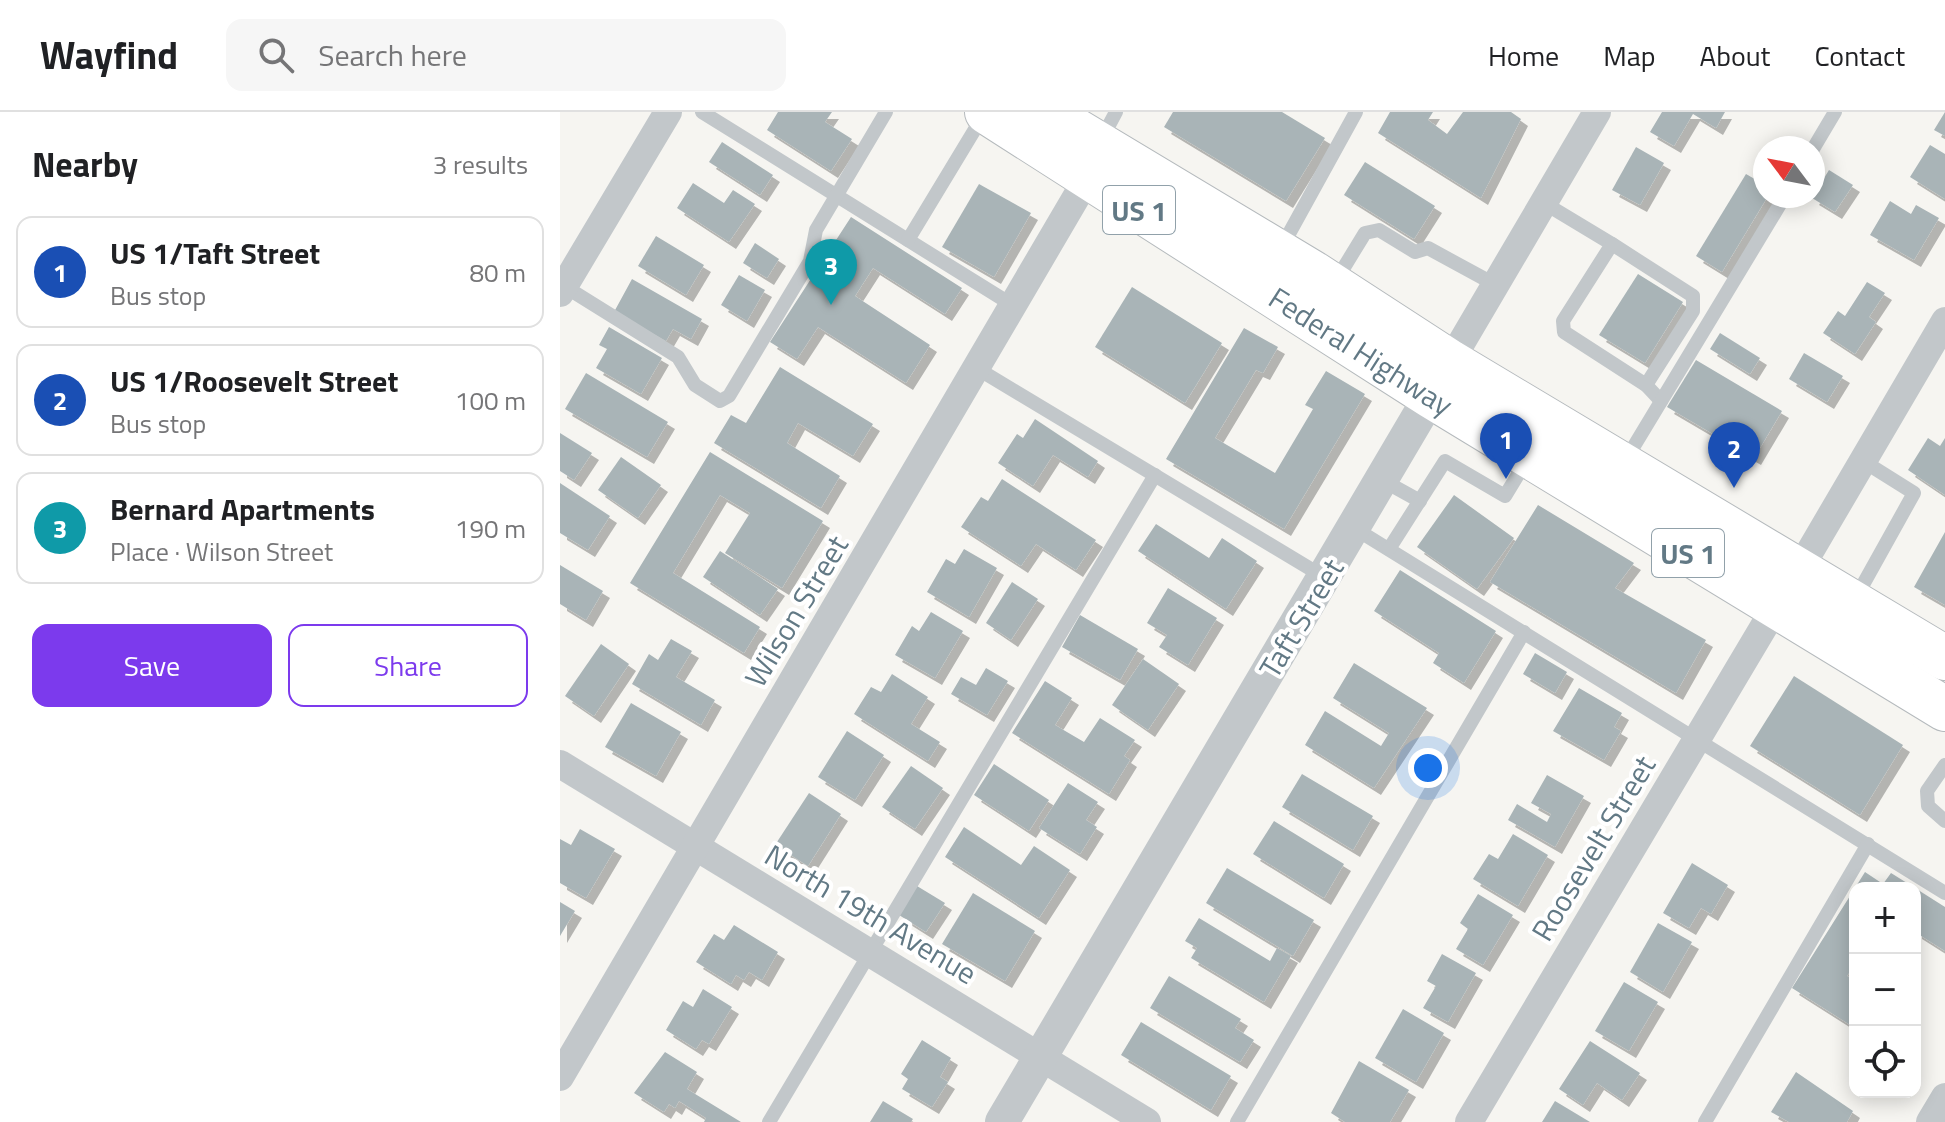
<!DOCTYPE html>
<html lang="en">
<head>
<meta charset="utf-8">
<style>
  body { margin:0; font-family:"Titillium Web",sans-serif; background:#f6f6f6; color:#202124 }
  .controls { position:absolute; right:24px; bottom:24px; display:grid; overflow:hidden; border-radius:16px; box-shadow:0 4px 20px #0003 }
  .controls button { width:72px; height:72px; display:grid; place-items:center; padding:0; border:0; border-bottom:2px solid #e0e0e0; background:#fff; color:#202124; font:40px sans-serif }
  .compass { position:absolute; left:1193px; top:24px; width:72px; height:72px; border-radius:50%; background:#fff; box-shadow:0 4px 20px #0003; rotate:302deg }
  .you { position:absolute; left:868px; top:656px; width:28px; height:28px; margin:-20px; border:6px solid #fff; border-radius:50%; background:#1a73e8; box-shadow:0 0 0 12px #1a73e833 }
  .badge { display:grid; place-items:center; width:52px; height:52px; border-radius:50%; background:#7c3aed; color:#fff; font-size:26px; font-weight:700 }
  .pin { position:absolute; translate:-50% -66px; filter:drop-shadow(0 2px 4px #0008) }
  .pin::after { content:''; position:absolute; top:42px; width:28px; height:24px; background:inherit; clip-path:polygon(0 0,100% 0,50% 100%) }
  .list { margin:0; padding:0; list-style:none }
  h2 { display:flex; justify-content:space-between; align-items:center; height:104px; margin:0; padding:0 32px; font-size:34px }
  h2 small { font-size:26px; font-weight:400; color:#757577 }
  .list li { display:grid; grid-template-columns:52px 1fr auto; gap:24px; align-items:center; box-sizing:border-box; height:112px; margin:0 16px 16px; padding:0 16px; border:2px solid #e0e0e0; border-radius:16px }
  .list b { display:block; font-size:30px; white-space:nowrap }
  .list p { margin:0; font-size:26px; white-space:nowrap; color:#757577 }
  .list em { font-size:26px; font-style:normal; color:#757577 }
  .actions { display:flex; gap:16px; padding:24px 32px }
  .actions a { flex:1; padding:18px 0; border:2px solid #7c3aed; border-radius:16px; text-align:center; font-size:28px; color:#7c3aed }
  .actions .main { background:#7c3aed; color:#fff }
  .icon { flex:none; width:44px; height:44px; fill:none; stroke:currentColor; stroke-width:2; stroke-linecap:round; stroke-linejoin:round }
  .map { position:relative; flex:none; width:1385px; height:1010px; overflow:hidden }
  header { display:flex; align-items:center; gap:48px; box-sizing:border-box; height:112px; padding:0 40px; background:#fff; border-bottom:2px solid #e0e0e0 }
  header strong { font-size:38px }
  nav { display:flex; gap:44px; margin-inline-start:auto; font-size:28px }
  .search { width:560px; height:72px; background:#f6f6f6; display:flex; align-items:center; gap:20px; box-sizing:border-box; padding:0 28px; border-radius:16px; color:#757577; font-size:30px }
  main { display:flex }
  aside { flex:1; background:#fff }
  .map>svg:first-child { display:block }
  .building { fill:#a9b4b7; filter:url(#shadow) }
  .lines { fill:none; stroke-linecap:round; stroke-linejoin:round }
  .primary-casing { stroke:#b5babd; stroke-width:46 }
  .service { stroke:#c2c7ca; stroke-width:14 }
  .minor { stroke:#c2c7ca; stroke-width:28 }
  .tertiary { stroke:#c2c7ca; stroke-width:34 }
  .primary { stroke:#fff; stroke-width:44 }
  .labels { text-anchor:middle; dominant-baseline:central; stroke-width:8; stroke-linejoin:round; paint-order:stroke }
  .shield { fill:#fff; stroke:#91a1aa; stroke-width:2 }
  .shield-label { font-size:28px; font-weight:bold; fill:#627985 }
  .street-label { font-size:30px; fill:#627985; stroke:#fff }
</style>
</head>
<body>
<header>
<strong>Wayfind</strong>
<div class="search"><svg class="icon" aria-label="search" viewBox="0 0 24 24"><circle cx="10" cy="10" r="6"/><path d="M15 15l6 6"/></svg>Search here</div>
<nav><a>Home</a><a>Map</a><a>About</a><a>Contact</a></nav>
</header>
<main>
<aside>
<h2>Nearby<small>3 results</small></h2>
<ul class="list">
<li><span class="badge" style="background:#1a4fb4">1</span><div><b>US 1/Taft Street</b><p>Bus stop</p></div><em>80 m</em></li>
<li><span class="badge" style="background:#1a4fb4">2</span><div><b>US 1/Roosevelt Street</b><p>Bus stop</p></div><em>100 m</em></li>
<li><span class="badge" style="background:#0f9aa8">3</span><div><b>Bernard Apartments</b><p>Place · Wilson Street</p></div><em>190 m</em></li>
</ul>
<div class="actions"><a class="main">Save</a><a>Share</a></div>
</aside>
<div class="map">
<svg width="1385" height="1010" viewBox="0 0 1385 1010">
  <defs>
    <filter id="shadow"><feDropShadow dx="7" dy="7" stdDeviation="0" flood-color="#0004"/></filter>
  </defs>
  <rect width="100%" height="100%" fill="#f6f5f1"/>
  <g class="building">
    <path d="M218 0H272L265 10 292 27 271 59 207 18Z"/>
    <path d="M613 0H722L765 26 726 89 604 15Z"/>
    <path d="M830 0H873L868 8 887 22 903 0H951L961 7 921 86 818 21Z"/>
    <path d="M1102 0H1165L1156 16 1133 2 1114 34 1090 20Z"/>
    <path d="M1385 0V24L1374 18Z"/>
    <path d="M162 30 213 63 200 83 149 50Z"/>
    <path d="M1370 33 1385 42V87L1350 65Z"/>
    <path d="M1076 35 1104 51 1080 93 1052 78Z"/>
    <path d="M805 50 875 94 854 127 784 83Z"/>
    <path d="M1269 58 1293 73 1275 100 1252 86Z"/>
    <path d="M1186 62 1205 73 1208 84 1162 160 1136 144Z"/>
    <path d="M133 71 164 91 173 78 195 92 169 130 117 96Z"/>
    <path d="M419 72 471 101 434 165 382 135Z"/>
    <path d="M1330 89 1351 102 1356 93 1379 106 1354 148 1310 123Z"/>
    <path d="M291 105 402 176 385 202 313 156 295 184 370 233 346 271 258 215 237 247 210 230Z"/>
    <path d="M96 124 144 153 126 183 78 154Z"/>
    <path d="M195 131 219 147 207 166 183 151Z"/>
    <path d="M1078 162 1123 190 1085 251 1039 223Z"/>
    <path d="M179 163 205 178 187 209 161 193Z"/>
    <path d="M72 167 142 207 131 227 113 217 106 229 54 200Z"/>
    <path d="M1307 170 1325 181 1309 205 1316 210 1295 242 1263 221 1278 199 1285 204Z"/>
    <path d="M572 175 662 231 625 291 535 235Z"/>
    <path d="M49 215 102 246 81 282 36 256 47 237 39 233Z"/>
    <path d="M684 216 718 235 703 261 696 258 655 326 715 361 753 297 745 293 766 259 805 282 724 417 606 347Z"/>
    <path d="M1160 221 1200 246 1190 262 1150 237Z"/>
    <path d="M1244 241 1283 264 1267 290 1229 267Z"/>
    <path d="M1136 248 1222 299 1194 346 1107 295Z"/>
    <path d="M220 255 313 312 293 344 238 311 227 331 280 364 261 396 154 331 171 303 186 311Z"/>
    <path d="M26 261 108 310 87 345 5 297Z"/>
    <path d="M475 307 538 349 528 365 493 343 473 374 438 351 457 322 463 326Z"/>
    <path d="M0 321 32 341 14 368 0 359Z"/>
    <path d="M1368 326 1380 334 1385 326V383L1348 358Z"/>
    <path d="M150 340 263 409 222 476 165 441 190 401 160 383 113 461 200 515 184 541 70 471Z"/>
    <path d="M61 345 101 373 78 406 38 378Z"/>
    <path d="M442 367 536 428 516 458 476 432 461 454 401 415 421 385 428 389Z"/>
    <path d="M0 371 50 404 28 438 0 421Z"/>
    <path d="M894 383 954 426 917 477 857 435Z"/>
    <path d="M978 393 1074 451 1055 476 1146 528 1116 581 930 470Z"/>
    <path d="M596 412 649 446 662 426 697 449 666 497 578 439Z"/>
    <path d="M1385 420V493L1354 475Z"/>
    <path d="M404 437 437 456 409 505 367 480 386 447 395 452Z"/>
    <path d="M160 439 218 477 200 503 143 465Z"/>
    <path d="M0 453 43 479 26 508 0 492Z"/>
    <path d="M840 458 936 519 904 571 873 551 879 541 814 499Z"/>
    <path d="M452 470 478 487 451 528 426 511Z"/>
    <path d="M608 476 657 506 628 553 599 535 607 523 587 511Z"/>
    <path d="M371 500 403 519 375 566 335 543 352 514 359 519Z"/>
    <path d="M520 503 578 537 560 568 502 535Z"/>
    <path d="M111 527 132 539 116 565 155 588 141 613 72 572 89 542 98 548Z"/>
    <path d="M41 532 69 552 34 604 5 584Z"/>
    <path d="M975 541 1007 560 995 581 963 562Z"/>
    <path d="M583 547 619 572 588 618 552 593Z"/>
    <path d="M794 551 867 596 814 676 745 633 765 599 821 634 829 621 773 586Z"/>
    <path d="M426 556 448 569 427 603 391 582 401 565 416 573Z"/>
    <path d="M332 562 368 585 351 612 380 630 368 649 294 602 311 575 321 580Z"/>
    <path d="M1234 564 1343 633 1300 703 1190 634Z"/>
    <path d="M485 569 512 586 495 613 524 630 540 606 575 628 564 644 570 648 549 682 452 621Z"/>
    <path d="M1019 576 1062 601 1054 615 1061 619 1044 648 993 619Z"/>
    <path d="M71 591 121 620 96 664 45 635Z"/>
    <path d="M287 619 324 643 295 688 258 665Z"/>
    <path d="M434 652 489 688 469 719 414 683Z"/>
    <path d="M351 654 383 676 355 717 322 695Z"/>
    <path d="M742 662 813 704 793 738 722 695Z"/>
    <path d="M987 663 1024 684 995 735 948 708 957 692 987 710 991 702 971 691Z"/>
    <path d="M508 671 538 690 526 708 537 715 520 742 479 716Z"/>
    <path d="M249 681 281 702 248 754 215 733Z"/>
    <path d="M714 709 784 752 764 786 693 742Z"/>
    <path d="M404 715 461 753 474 734 510 758 479 806 385 745Z"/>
    <path d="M20 717 55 737 26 786 0 771V727L11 733Z"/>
    <path d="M953 722 988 743 958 794 913 767 929 742 938 747Z"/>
    <path d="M1132 751 1168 773 1151 802 1141 796 1129 816 1103 801Z"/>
    <path d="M667 756 754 808 733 844 646 791Z"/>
    <path d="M1305 760 1323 772 1331 761 1355 776H1295Z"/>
    <path d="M357 774 385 791 366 820 339 803Z"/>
    <path d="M1295 776V852L1287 864 1295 869V916L1232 876Z"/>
    <path d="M1355 776 1385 795V839L1355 820Z"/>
    <path d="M413 781 475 819 445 869 382 832Z"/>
    <path d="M918 782 953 803 923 853 896 837 908 817 900 811Z"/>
    <path d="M0 790 15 799 0 824Z"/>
    <path d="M639 806 710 849 717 836 731 844 704 890 631 846 637 836 625 829Z"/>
    <path d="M1098 811 1132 830 1103 880 1070 860Z"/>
    <path d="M174 813 218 840 202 868 189 860 184 868 176 863 171 872 136 850 154 822 164 828Z"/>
    <path d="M882 842 916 861 888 910 863 896 876 874 867 869Z"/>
    <path d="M609 864 681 907 675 916 694 928 680 950 590 896Z"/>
    <path d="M1064 870 1098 890 1069 939 1035 919Z"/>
    <path d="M143 877 172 895 149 932 142 928 136 937 106 918 123 889 133 895Z"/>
    <path d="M843 897 884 921 856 970 815 946Z"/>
    <path d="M581 910 671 964 651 998 561 943Z"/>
    <path d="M362 928 391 946 380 965 388 970 372 995 342 977 348 967 341 962Z"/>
    <path d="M1030 929 1080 961 1062 988 1037 971 1023 993 999 977Z"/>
    <path d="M105 940 137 960 127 977 181 1010H144L146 1006 119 989 115 996 109 992 104 1000 74 981Z"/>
    <path d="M799 949 849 978 830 1010H785L771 1001Z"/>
    <path d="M1236 960 1293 999 1287 1010H1229L1211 1000Z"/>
    <path d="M323 989 353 1007 351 1010H310Z"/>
    <path d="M995 989 1030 1010H982Z"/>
  </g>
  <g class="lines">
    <g class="primary-casing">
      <g id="primary">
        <path id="s1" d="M427 0 871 284 1385 597"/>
        <path d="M485 0 753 161 890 250 1385 546"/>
      </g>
    </g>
    <g class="service">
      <path d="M142 0 454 194"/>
      <path d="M540 30 556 0"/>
      <path d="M1253 37 1275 0"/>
      <path d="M984 91 1052 132 1003 209 1004 220 1086 273 1101 289"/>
      <path d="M348 128 423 4"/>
      <path d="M1052 132 1133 184V199L1086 273"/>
      <path d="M720 138 796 0"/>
      <path d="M775 170 805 121 819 118 855 140 868 136 936 173"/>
      <path d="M4 174 118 245 135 273 160 289 169 284 250 149 256 118 326 0"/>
      <path d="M418 257 764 465"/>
      <path d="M1065 349 1225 84"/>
      <path d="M822 368 860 389"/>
      <path d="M794 416 1385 781"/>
      <path d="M829 437 885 349 945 384 967 348"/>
      <path d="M1295 487 1354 381 1303 349"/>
      <path d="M1385 653 1367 679 1368 694 1385 709"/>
      <path d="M209 1010 595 363"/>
      <path d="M677 1010 964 520"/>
      <path d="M1145 1010 1308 732"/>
    </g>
    <g class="minor">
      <path d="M0 181 108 0"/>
      <path d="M890 250 1037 0"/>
      <path d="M1239 458 1385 209"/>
      <path d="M0 652 587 1010"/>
      <path d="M0 965 528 65"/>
      <path d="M909 1010 1215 496"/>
      <path d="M1370 1010 1385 985"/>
    </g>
    <path class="tertiary" d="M442 1010 883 263"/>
    <use href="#primary" class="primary"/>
  </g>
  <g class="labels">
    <g class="shield">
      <rect x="543" y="74" width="72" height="48" rx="6"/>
      <rect x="1092" y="417" width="72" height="48" rx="6"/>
    </g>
    <g class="shield-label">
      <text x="579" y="98">US 1</text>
      <text x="1128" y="441">US 1</text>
    </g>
    <g class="street-label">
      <text stroke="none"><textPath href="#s1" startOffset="444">Federal Highway</textPath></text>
      <text transform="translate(236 499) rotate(-59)">Wilson Street</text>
      <text transform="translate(741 506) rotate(-59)">Taft Street</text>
      <text transform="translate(1033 736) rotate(-59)">Roosevelt Street</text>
      <text transform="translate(311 802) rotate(31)">North 19th Avenue</text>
    </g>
  </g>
</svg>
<div class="controls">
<button>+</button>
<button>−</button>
<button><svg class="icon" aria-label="locate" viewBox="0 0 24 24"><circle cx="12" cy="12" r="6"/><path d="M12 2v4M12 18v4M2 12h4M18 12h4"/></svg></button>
</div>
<svg class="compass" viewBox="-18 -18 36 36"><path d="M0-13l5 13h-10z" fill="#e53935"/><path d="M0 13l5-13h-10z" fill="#757577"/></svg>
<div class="you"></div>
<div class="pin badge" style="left:946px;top:367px;background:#1a4fb4">1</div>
<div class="pin badge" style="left:1174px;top:376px;background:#1a4fb4">2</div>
<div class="pin badge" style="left:271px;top:193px;background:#0f9aa8">3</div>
</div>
</main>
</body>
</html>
